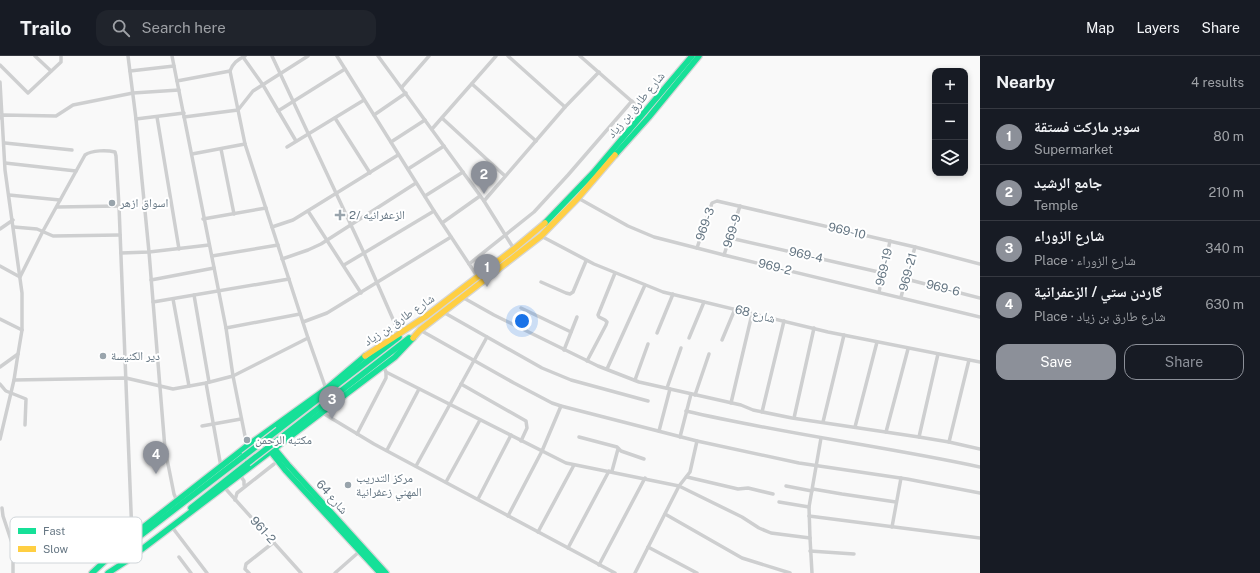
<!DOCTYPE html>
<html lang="en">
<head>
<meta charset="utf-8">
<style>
  body { margin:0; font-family:"Public Sans","Noto Naskh Arabic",sans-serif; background:#20242c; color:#f1f3f6 }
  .controls { position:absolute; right:12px; top:12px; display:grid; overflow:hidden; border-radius:8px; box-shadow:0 2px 6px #0003 }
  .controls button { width:36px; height:36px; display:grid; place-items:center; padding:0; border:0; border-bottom:1px solid #363941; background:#171b24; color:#f1f3f6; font:20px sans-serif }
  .you { position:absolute; left:522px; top:265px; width:14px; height:14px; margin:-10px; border:3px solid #fff; border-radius:50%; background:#1a73e8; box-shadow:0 0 0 6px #1a73e833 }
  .badge { display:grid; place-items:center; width:26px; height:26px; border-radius:50%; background:#8c9099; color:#fff; font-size:13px; font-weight:700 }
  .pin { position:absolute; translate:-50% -33px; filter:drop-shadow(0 1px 2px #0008) }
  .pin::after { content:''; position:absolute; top:21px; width:14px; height:12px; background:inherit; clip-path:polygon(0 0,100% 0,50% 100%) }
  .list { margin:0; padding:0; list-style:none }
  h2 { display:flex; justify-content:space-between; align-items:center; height:52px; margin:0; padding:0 16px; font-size:17px }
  h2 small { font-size:13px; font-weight:400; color:#9ea1a6 }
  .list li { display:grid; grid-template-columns:26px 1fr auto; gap:12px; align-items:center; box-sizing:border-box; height:56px; padding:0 16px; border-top:1px solid #363941 }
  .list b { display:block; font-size:15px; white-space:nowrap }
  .list p { margin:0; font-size:13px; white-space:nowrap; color:#9ea1a6 }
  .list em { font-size:13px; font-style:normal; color:#9ea1a6 }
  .actions { display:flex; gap:8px; padding:12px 16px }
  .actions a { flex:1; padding:9px 0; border:1px solid #8c9099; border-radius:12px; text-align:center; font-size:14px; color:#8c9099 }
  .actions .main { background:#8c9099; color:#fff }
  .icon { flex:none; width:22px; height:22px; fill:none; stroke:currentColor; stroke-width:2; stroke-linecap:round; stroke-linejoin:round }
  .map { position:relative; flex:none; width:980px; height:517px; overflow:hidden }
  header { display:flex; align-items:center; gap:24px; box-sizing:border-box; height:56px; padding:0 20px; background:#171b24; border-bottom:1px solid #363941 }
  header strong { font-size:19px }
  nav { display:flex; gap:22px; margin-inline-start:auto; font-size:14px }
  .search { width:280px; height:36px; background:#20242c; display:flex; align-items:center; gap:10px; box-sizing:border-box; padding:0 14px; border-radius:12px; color:#9ea1a6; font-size:15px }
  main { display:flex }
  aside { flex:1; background:#171b24 }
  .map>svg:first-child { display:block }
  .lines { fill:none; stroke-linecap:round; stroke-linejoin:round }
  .fast-casing { stroke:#d5d6d7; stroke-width:8 }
  .slow-casing { stroke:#d5d6d7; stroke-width:8 }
  .street { stroke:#cecfd0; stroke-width:3.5 }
  .fast { stroke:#16e098; stroke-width:5.5 }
  .slow { stroke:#ffcf43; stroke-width:5.5 }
  .fast-bridge-casing { stroke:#d5d6d7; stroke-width:8; stroke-linecap:butt }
  .fast-bridge { stroke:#16e098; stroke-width:5.5 }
  .poi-dot { fill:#99a4ac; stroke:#fff; stroke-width:1.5 }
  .labels { text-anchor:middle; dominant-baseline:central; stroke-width:4; stroke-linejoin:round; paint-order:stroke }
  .street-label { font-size:12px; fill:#657683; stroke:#fff }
  .poi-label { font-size:12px; fill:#657683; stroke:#fff; text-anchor:start }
  .key { fill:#fff; stroke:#d1d6da; stroke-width:1 }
  .key-label { font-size:11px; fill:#657683 }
</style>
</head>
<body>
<header>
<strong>Trailo</strong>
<div class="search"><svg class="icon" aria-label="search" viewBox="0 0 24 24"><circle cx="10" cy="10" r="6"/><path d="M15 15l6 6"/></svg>Search here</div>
<nav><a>Map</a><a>Layers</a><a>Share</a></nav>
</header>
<main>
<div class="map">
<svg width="980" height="517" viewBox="0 0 980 517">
  <rect width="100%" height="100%" fill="#f9f9f9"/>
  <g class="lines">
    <g class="fast-casing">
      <g id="fast">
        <path d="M615 99 649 61 699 0"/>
        <path d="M545 167 593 117 692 0"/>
        <path d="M278 374 399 281"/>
        <path d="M264 380 288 409 386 517"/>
        <path d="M283 380 409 282"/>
        <path d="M261 383 286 415 380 517"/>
        <path d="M191 452 248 407"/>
        <path d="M119 496 244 400"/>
        <path d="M92 517 132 480 247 390 326 333 365 300"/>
        <path d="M108 517 125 506 395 301 413 282"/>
      </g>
    </g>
    <g class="slow-casing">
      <g id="slow">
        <path d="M413 282 420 274 541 180 578 142 615 99"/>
        <path d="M365 300 425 261 514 193 545 167"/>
      </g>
    </g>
    <g class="street">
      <path d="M35 0 51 15"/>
      <path d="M128 0 136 63 149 196 165 393 174 438 177 445"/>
      <path d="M172 0 226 272 233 320 247 390"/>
      <path d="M245 0C237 4 233 7 230 15L245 88 308 282 326 333"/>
      <path d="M272 0 364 197 399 277"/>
      <path d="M337 0 434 155 477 220"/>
      <path d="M378 0 484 145 514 193"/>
      <path d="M508 0 565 51"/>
      <path d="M580 0 644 56"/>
      <path d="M243 1 263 29 296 85"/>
      <path d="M0 9 28 37 61 6V0"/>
      <path d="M130 15 174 10"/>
      <path d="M177 25 230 15"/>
      <path d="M0 26 5 114 22 237V274L18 298 14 324 0 383"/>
      <path d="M472 28 536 85"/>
      <path d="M402 31 429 0"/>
      <path d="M278 55 345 13"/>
      <path d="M374 59 406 37"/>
      <path d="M157 61 179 193"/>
      <path d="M184 61 238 54 253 35 308 0"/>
      <path d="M0 62 3 59 56 60 73 49 133 37 179 34"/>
      <path d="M335 62 370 117"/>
      <path d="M442 62 505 120"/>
      <path d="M136 63 184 57"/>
      <path d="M432 73 496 0"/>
      <path d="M391 86 425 64"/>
      <path d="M5 87 72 94"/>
      <path d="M287 91 364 44"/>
      <path d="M221 93 234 158"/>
      <path d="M192 98 245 88"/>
      <path d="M5 107 76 115"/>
      <path d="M408 113 444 90"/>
      <path d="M9 139 60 144"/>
      <path d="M425 140 463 116"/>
      <path d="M578 142 628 170 654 181 724 199 980 261"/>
      <path d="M484 145 565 51 599 16"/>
      <path d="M57 151 119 150"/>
      <path d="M308 155 361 237"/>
      <path d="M203 163 266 152"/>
      <path d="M442 167 480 140"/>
      <path d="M14 171 37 173 53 180 120 179"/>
      <path d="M272 171 293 164 398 99"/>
      <path d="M0 173 13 164"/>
      <path d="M541 180 594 208 663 236 828 276 980 306"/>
      <path d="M730 182 883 217"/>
      <path d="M697 192 712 147 717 145 915 191 980 208"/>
      <path d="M121 197 149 196 209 189"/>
      <path d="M724 199 740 150"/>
      <path d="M212 200 278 189"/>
      <path d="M282 203 308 194 321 188 416 127"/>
      <path d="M469 208 534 156 568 119 632 45"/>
      <path d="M344 209 434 155"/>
      <path d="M0 210 20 221 43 175 85 99C92 94 107 94 115 96L116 100 119 150 132 480"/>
      <path d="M906 223 980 242"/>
      <path d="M151 224 214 212"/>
      <path d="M541 226 566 237 570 238 573 236 586 205"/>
      <path d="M879 236 890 185"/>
      <path d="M194 239 209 326"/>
      <path d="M462 241 494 259 598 310 639 326 741 349 753 354 792 362 919 381 938 298"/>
      <path d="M901 241 915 191"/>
      <path d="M173 243 189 330"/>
      <path d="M153 246 289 223"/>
      <path d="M521 252 571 276"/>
      <path d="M443 256 542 312 571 324 648 345"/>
      <path d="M0 263 22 274"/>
      <path d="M303 266 327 257 451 181"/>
      <path d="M226 272 300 258"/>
      <path d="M420 274 514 327 552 347 561 350 697 385 799 407 907 423 980 437"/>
      <path d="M657 277 673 238"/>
      <path d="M689 282 704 246"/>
      <path d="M722 284 735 253"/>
      <path d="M564 294 577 261"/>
      <path d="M587 305 606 269 607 266 605 264 599 261 598 259 615 217"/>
      <path d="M0 311 18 298"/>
      <path d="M607 313 645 229"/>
      <path d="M386 316 566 407 679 430 742 461 759 472 771 477 810 482"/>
      <path d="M14 324 126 322 173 333 206 327 233 320 308 282"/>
      <path d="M635 324 648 288"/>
      <path d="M206 327 221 411"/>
      <path d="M0 328 5 334"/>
      <path d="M461 328 526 365 527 372 521 385"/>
      <path d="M667 332 681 292"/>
      <path d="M6 335 26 343 25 369"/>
      <path d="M695 339 709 298"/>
      <path d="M731 347 752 258"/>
      <path d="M686 355C784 378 883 390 980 411"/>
      <path d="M321 356 374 388 615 517"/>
      <path d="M762 356 784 265"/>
      <path d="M794 362 814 272"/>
      <path d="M823 366 844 279"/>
      <path d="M202 370 241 363"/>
      <path d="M855 371 877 286"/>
      <path d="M659 375 670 333"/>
      <path d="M886 376 908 293"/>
      <path d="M357 378 386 322V316L383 309"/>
      <path d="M579 381 617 391 621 395 644 403"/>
      <path d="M680 381 691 338"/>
      <path d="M919 381 949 386 969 304"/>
      <path d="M949 386 980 393"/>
      <path d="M387 394 419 333"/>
      <path d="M416 410 487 281"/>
      <path d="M612 415 618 393"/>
      <path d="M240 419 244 425V429"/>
      <path d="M687 421 738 433 748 432 773 438"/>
      <path d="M446 426 480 364"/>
      <path d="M786 430 812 435"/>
      <path d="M224 431 301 517"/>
      <path d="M813 433 842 438 896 446"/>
      <path d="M478 443 511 379"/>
      <path d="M235 444 237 437 274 408"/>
      <path d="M779 446 809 451"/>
      <path d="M2 452 3 460 13 490V517"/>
      <path d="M665 458 742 502 790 517"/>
      <path d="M508 460 542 395 561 350"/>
      <path d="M809 460 980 482"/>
      <path d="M172 471 207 517"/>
      <path d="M892 471 901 422"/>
      <path d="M538 476 574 409"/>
      <path d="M648 491 697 517"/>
      <path d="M568 492 609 415"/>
      <path d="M810 495 854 498"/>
      <path d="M179 501 191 517"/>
      <path d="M599 509 645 422"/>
      <path d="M249 517 245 513 246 508 274 486"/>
      <path d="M335 517 360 495"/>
      <path d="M635 517 679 430 690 416 697 385"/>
      <path d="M812 517 810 482 809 451 821 382"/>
    </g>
    <use href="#fast" class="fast"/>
    <use href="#slow" class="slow"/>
    <g class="fast-bridge-casing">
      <g id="fast-bridge">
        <path d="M244 400 278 374"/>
        <path d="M248 407 283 380"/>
      </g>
    </g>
    <use href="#fast-bridge" class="fast-bridge"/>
  </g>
  <g class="poi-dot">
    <circle cx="112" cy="147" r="4"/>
    <path d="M338 153h4v4h4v4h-4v4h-4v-4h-4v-4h4z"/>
    <circle cx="103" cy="300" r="4"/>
    <circle cx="247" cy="384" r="4"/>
    <circle cx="348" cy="429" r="4"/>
  </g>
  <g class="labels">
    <g class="street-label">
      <text transform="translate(636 49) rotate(-50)">شارع طارق بن زياد</text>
      <text transform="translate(705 168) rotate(-71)">969-3</text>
      <text transform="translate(732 175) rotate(-73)">969-9</text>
      <text transform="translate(847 175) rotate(13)">969-10</text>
      <text transform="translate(806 199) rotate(13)">969-4</text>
      <text transform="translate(775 211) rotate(14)">969-2</text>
      <text transform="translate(884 211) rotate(-77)">969-19</text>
      <text transform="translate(908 216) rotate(-75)">969-21</text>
      <text transform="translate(943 232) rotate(14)">969-6</text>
      <text transform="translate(755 258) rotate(14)">شارع 68</text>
      <text transform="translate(399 264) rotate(-34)">شارع طارق بن زياد</text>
      <text transform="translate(332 441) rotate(48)">شارع 64</text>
      <text transform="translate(263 474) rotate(48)">961-2</text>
    </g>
    <g class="poi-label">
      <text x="120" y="147">اسواق ازهر</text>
      <text x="349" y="159">الزعفرانيه /2</text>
      <text x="111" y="300">دير الكنيسة</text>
      <text x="255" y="384">مكتبه الرحمن</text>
      <text x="356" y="422">مركز التدريب<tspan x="356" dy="14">المهني زعفرانية</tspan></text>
    </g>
  </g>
  <rect x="10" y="461" width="132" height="46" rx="6" class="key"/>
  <rect x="18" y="472" width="18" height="6" fill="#16e098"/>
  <rect x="18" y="490" width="18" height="6" fill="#ffcf43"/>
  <g class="key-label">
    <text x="43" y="479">Fast</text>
    <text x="43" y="497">Slow</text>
  </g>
</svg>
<div class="controls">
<button>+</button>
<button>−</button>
<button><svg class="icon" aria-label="layers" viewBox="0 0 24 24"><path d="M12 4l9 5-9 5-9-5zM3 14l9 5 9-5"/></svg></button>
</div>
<div class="you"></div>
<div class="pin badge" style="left:487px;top:231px">1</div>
<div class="pin badge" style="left:484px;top:138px">2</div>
<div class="pin badge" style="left:332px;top:363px">3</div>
<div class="pin badge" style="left:156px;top:418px">4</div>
</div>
<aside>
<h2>Nearby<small>4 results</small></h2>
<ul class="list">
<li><span class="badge">1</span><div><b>سوبر ماركت فستقة</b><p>Supermarket</p></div><em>80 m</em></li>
<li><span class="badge">2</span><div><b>جامع الرشيد</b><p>Temple</p></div><em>210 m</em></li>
<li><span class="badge">3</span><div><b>شارع الزوراء</b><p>Place · شارع الزوراء</p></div><em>340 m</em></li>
<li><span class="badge">4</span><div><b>گاردن ستي / الزعفرانية</b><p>Place · شارع طارق بن زياد</p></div><em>630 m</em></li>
</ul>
<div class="actions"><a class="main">Save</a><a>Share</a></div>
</aside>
</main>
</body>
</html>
